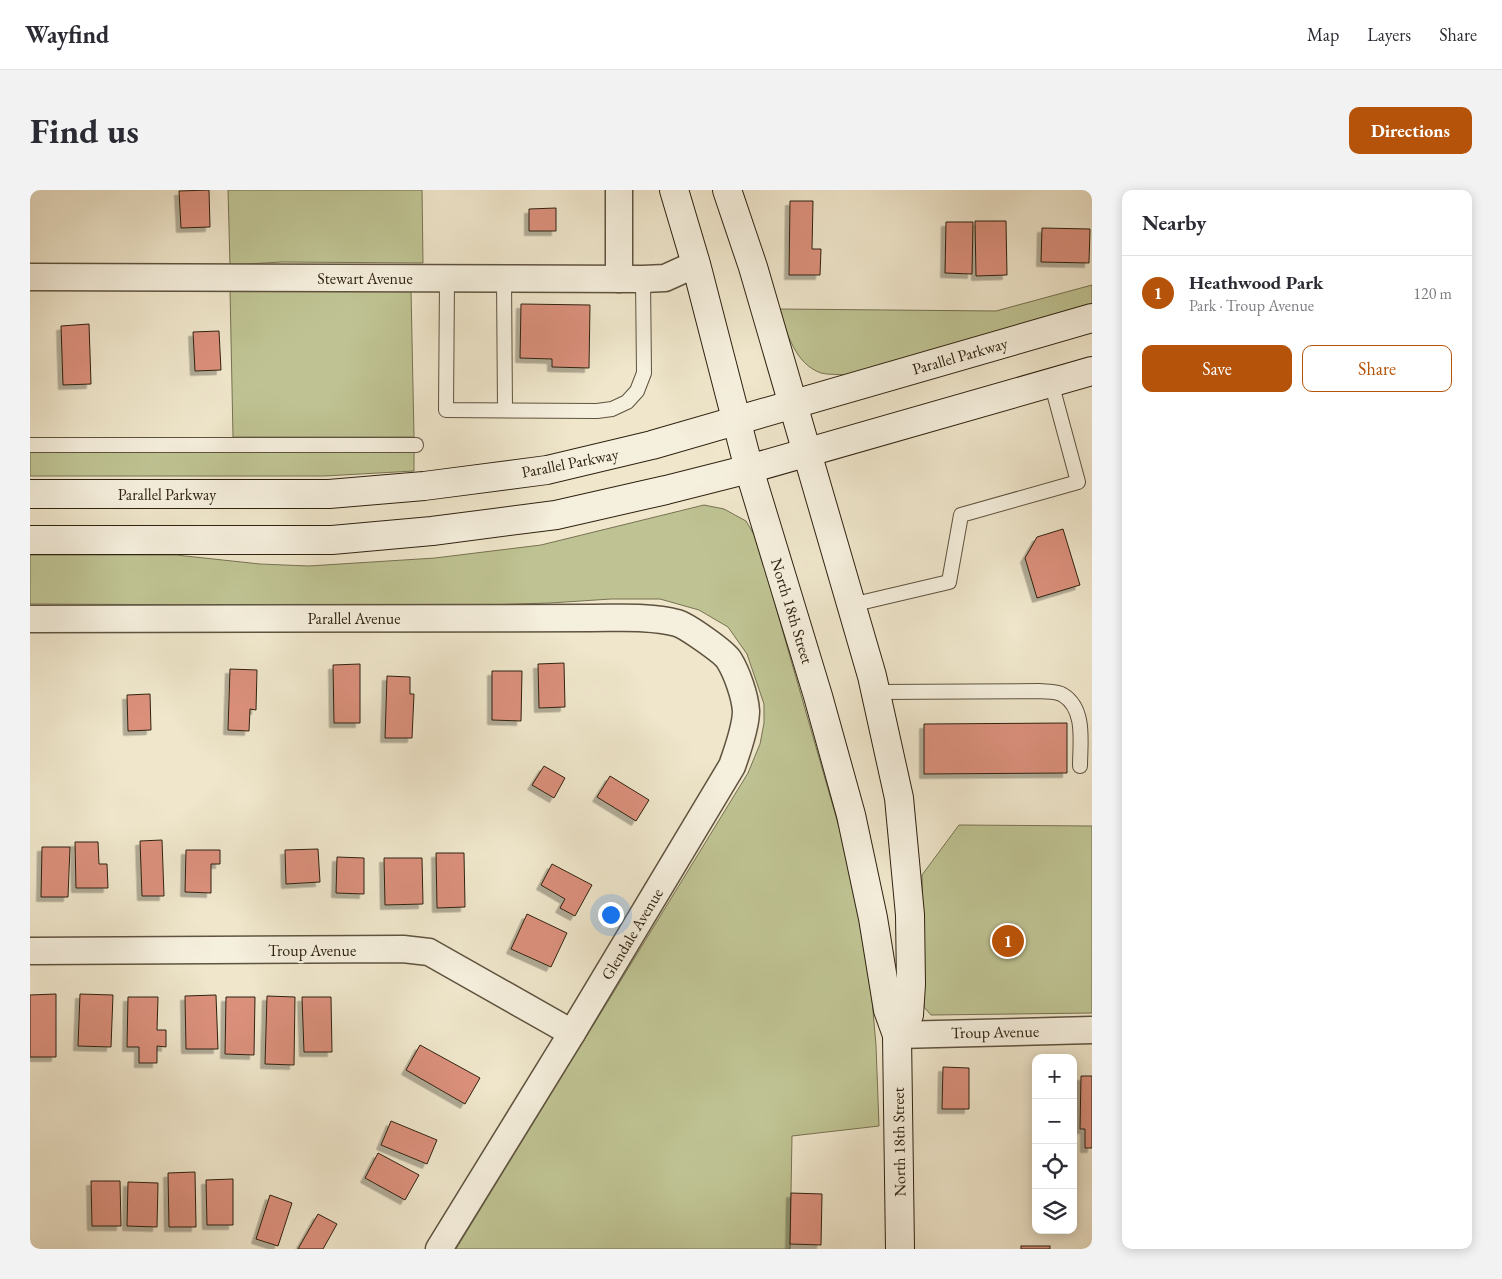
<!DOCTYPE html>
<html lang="en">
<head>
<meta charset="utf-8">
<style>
  body { margin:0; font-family:"EB Garamond",serif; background:#f2f2f3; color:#2b2b33 }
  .controls { position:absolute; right:15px; bottom:15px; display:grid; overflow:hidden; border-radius:10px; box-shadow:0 2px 12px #0003 }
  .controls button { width:45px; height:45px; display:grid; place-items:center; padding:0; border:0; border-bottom:1px solid #e1e1e2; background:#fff; color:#2b2b33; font:25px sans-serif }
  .you { position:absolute; left:580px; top:724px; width:18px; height:18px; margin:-12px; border:4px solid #fff; border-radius:50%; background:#1a73e8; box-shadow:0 0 0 8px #1a73e833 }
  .badge { display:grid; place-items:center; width:32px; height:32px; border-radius:50%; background:#b45309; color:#fff; font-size:16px; font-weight:700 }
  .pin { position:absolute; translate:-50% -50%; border:2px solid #fff; box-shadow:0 1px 5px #0006 }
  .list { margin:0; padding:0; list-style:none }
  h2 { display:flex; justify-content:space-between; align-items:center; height:65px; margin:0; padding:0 20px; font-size:21px }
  h2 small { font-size:16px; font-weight:400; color:#7c7c81 }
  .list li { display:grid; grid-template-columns:32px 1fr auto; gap:15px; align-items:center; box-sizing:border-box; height:75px; padding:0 20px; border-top:1px solid #e1e1e2 }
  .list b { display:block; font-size:19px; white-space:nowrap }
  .list p { margin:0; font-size:16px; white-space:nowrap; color:#7c7c81 }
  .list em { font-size:16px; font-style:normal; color:#7c7c81 }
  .actions { display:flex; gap:10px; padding:15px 20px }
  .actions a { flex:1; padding:11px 0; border:1px solid #b45309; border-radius:10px; text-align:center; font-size:18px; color:#b45309 }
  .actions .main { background:#b45309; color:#fff }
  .icon { flex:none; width:28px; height:28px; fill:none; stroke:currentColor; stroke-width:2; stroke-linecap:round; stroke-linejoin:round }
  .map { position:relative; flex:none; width:1062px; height:1059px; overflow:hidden; border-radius:10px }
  header { display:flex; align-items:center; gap:30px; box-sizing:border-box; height:70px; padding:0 25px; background:#fff; border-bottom:1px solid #e1e1e2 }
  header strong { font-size:24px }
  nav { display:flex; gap:28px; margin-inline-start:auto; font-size:18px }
  .intro { display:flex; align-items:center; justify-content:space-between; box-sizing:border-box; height:120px; padding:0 30px }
  h1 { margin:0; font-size:35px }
  .button { padding:12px 22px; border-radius:10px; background:#b45309; color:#fff; font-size:18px; font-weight:700 }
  main { display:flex; gap:30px; padding:0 30px }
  aside { flex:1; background:#fff; border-radius:10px; box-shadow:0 2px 12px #0003 }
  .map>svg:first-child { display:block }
  .green { fill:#bfc393; stroke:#777252 }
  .building { fill:#db907c; stroke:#2f2210; filter:url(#shadow) }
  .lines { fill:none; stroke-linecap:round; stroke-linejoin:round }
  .service-casing { stroke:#5f533f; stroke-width:16 }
  .minor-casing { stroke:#5f533f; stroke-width:29 }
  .secondary-casing { stroke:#2f2210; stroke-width:30 }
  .service { stroke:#f5efdd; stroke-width:14 }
  .minor { stroke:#f5efdd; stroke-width:26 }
  .secondary { stroke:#f5efdd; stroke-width:28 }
  .labels { text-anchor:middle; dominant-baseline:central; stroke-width:4.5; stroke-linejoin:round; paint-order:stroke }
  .street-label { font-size:16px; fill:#2f2210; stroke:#f5efdd }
</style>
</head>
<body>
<header>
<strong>Wayfind</strong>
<nav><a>Map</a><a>Layers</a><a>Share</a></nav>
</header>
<div class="intro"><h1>Find us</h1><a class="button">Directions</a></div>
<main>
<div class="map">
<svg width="1062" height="1059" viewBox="0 0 1062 1059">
  <defs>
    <filter id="shadow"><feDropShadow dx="-4.5" dy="4.5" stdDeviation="0" flood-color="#0004"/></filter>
  </defs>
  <rect width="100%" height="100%" fill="#efe6cb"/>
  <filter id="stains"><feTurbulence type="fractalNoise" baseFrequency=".004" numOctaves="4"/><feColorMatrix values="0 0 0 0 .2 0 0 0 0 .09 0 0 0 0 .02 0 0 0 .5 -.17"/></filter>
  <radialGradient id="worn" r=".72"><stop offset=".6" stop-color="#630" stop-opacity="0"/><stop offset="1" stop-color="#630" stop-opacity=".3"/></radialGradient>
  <g class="green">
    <path d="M198 0H392L393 73 252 72 200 75Z"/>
    <path d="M1062 95V114L815 185C808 184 798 185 791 183 765 174 757 143 749 119L966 121Z"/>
    <path d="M200 99 381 100 384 247H203Z"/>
    <path d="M0 260 384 262V281L294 286H0Z"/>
    <path d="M674 315 694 319 716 331 726 348 821 679 837 753 846 855 849 936 762 946 760 1059H426L718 583 730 554 734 533V514L717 464 698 437 669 420 630 409H581L520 413 422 416 0 414V365H146L230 374 279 376 405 368 511 355Z"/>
    <path d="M929 635 1062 636V823L901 825 894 817 892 685Z"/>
  </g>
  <g class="building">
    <path d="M179 0 180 37 151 38 149 1Z"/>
    <path d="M760 11H783L782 59H791L790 85H759Z"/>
    <path d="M526 18V41H499V19Z"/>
    <path d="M945 31H976L977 85 946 86Z"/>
    <path d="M916 32H943L942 84 915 83Z"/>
    <path d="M1012 38 1060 39 1059 73 1011 72Z"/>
    <path d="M491 114 560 115 559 178 522 177V169L490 168Z"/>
    <path d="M59 134 61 194 33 195 31 136Z"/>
    <path d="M189 141 191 180 165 181 163 142Z"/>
    <path d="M1033 339 1050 395 1007 408 995 368 1007 347Z"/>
    <path d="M534 473 535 517 509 518 508 474Z"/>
    <path d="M330 474V533H304L303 475Z"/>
    <path d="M200 479 227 480 226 520 220 519 219 541 198 540Z"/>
    <path d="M462 481H492L491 531 462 530Z"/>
    <path d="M357 486 380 487V504H384L382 548H355Z"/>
    <path d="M120 504 121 540 98 541 97 505Z"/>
    <path d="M1037 533V583L894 584V534Z"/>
    <path d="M514 576 535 588 524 608 502 595Z"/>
    <path d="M580 586 619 610 606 631 567 607Z"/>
    <path d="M132 650 134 706H112L110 651Z"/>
    <path d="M45 652H68L69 674H77L78 698H46Z"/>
    <path d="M12 657H40L38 707H11Z"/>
    <path d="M288 659 290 692 256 694 255 660Z"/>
    <path d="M156 660H190V674H181V703L155 702Z"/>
    <path d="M406 663H434L435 717 407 718Z"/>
    <path d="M307 667 334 668V704L306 703Z"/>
    <path d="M354 668H392L393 714 355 715Z"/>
    <path d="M522 674 562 695 545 726 530 718 535 709 511 695Z"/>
    <path d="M497 724 537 743 521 777 481 759Z"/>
    <path d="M26 804V867H0V805Z"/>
    <path d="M50 804 83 805 81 857 48 856Z"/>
    <path d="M186 805 188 859H156L155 806Z"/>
    <path d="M237 806 265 807 264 875 235 874Z"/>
    <path d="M98 807H128L127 840H136V857L127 856V873H109V857H97Z"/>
    <path d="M196 807H225L224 865 195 864Z"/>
    <path d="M272 807H301L302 862H274Z"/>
    <path d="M390 855 450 888 435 914 376 880Z"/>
    <path d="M913 877 939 878V919H912Z"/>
    <path d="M1051 886H1062V958H1055V939H1050Z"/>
    <path d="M361 931 407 950 397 974 351 955Z"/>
    <path d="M348 963 389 985 375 1010 335 988Z"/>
    <path d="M165 982 166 1037H139L138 983Z"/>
    <path d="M203 989V1035H177L176 990Z"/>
    <path d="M61 991H90L91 1036H62Z"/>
    <path d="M98 992 128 993 127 1037 97 1036Z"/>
    <path d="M761 1003 792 1004 791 1055 760 1054Z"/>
    <path d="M240 1005 262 1013 248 1056 226 1049Z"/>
    <path d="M288 1024 307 1034 293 1059H268Z"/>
    <rect x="991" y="1056" width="29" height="3"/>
  </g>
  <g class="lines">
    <g class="service-casing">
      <g id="service">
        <path d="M417 89 416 220 567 221 582 219 597 212 607 201 614 183 613 89"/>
        <path d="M474 89 475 220"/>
        <path d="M0 255H386"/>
        <path d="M821 415 919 392 931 325 1048 292 1021 192"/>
        <path d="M845 502 1009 501C1016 502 1027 501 1033 505 1056 519 1050 553 1050 576"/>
      </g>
    </g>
    <g class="minor-casing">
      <g id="minor">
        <path d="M589 0V89"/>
        <path d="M0 87 613 89 635 88 666 74"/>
        <path d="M0 429 563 428C591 428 620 426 647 433 657 436 694 462 699 470 707 483 715 506 716 521 716 536 707 562 702 576L542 843 409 1059"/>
        <path d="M0 761 373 759 399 762 542 843"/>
        <path d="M867 845 1062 840"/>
      </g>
    </g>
    <g class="secondary-casing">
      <g id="secondary">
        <path d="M644 0 666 74 719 279 788 506 821 625 843 728 858 820 867 845 870 1059"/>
        <path d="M697 0 723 77 842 486 869 608 880 725 881 794 879 825 867 845"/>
        <path d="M0 304H299L394 296 517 280 622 255 1062 128"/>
        <path d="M0 350H302L402 341 526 325 636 300 719 279 1062 181"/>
      </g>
    </g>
    <use href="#service" class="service"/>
    <use href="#minor" class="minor"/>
    <use href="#secondary" class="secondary"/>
  </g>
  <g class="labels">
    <g class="street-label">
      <text x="335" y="88">Stewart Avenue</text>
      <text transform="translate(930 166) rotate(-16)">Parallel Parkway</text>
      <text transform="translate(540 273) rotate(-11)">Parallel Parkway</text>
      <text x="137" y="304">Parallel Parkway</text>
      <text transform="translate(762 421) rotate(73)">North 18th Street</text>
      <text x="324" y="428">Parallel Avenue</text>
      <text transform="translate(602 744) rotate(-59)">Glendale Avenue</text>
      <text x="282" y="760">Troup Avenue</text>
      <text transform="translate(965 842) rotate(-1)">Troup Avenue</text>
      <text transform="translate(869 952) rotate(-91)">North 18th Street</text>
    </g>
  </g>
  <rect width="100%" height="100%" filter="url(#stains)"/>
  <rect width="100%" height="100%" fill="url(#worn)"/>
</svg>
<div class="controls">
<button>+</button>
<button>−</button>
<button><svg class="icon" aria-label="locate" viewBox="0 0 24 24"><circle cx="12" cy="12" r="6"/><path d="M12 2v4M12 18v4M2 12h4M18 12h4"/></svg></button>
<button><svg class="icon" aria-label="layers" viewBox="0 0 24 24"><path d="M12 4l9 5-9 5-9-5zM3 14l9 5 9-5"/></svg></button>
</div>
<div class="you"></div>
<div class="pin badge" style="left:978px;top:751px">1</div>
</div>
<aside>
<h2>Nearby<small></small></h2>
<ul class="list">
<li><span class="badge">1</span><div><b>Heathwood Park</b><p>Park · Troup Avenue</p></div><em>120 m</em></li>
</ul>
<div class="actions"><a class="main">Save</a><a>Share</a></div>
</aside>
</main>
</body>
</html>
